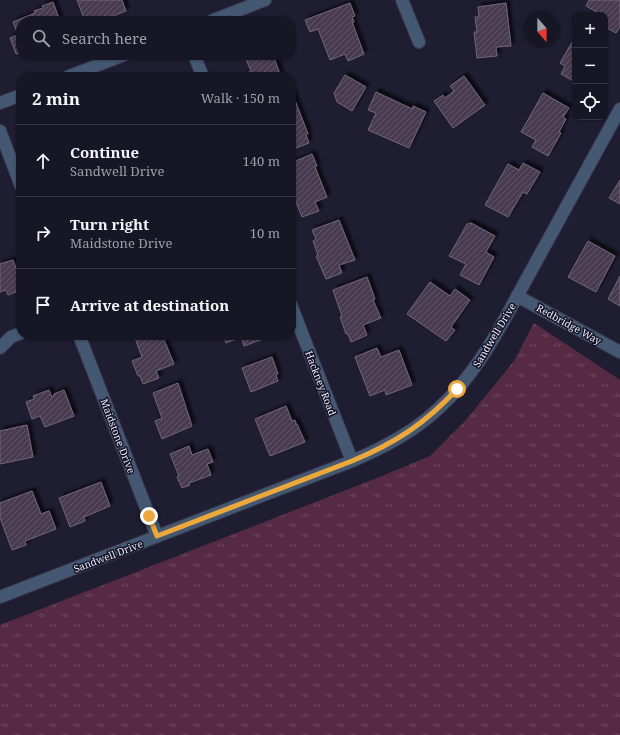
<!DOCTYPE html>
<html lang="en">
<head>
<meta charset="utf-8">
<style>
  body { margin:0; font-family:"Noto Serif",serif; background:#1f1f2d; color:#f1f3f6 }
  .controls { position:absolute; right:12px; top:12px; display:grid; overflow:hidden; border-radius:8px; box-shadow:0 1px 3px #0004 }
  .controls button { width:36px; height:36px; display:grid; place-items:center; padding:0; border:0; border-bottom:1px solid #353542; background:#161625; color:#f1f3f6; font:20px sans-serif }
  .compass { position:absolute; left:524px; top:12px; width:36px; height:36px; border-radius:50%; background:#161625; box-shadow:0 1px 3px #0004; rotate:159deg }
  .stop { position:absolute; width:12px; height:12px; margin:-9px; border:3px solid #eda83b; border-radius:50%; background:#fff }
  .stop.end { background:#eda83b; border-color:#fff; box-shadow:0 1px 4px #0008 }
  .list { margin:0; padding:0; list-style:none }
  h2 { display:flex; justify-content:space-between; align-items:center; height:52px; margin:0; padding:0 16px; font-size:17px }
  h2 small { font-size:13px; font-weight:400; color:#9e9fa7 }
  .list li { display:grid; grid-template-columns:26px 1fr auto; gap:12px; align-items:center; box-sizing:border-box; height:72px; padding:0 16px; border-top:1px solid #353542 }
  .list b { display:block; font-size:15px; white-space:nowrap }
  .list p { margin:0; font-size:13px; white-space:nowrap; color:#9e9fa7 }
  .list em { font-size:13px; font-style:normal; color:#9e9fa7 }
  .icon { flex:none; width:22px; height:22px; fill:none; stroke:currentColor; stroke-width:2; stroke-linecap:round; stroke-linejoin:round }
  .map { position:relative; flex:none; width:620px; height:735px; overflow:hidden }
  .search { position:absolute; background:#161625; box-shadow:0 1px 3px #0004; left:16px; top:16px; width:280px; height:44px; display:flex; align-items:center; gap:10px; box-sizing:border-box; padding:0 14px; border-radius:16px; color:#9e9fa7; font-size:15px }
  .panel { position:absolute; background:#161625; box-shadow:0 1px 3px #0004; left:16px; top:72px; width:280px; height:268px; border-radius:16px }
  .map>svg:first-child { display:block }
  .grass { fill:url(#grass-tufts) }
  .building { fill:url(#building-hatch); stroke:#74647a; filter:url(#shadow) }
  .lines { fill:none; stroke-linecap:round; stroke-linejoin:round }
  .street-casing { stroke:#3a394c; stroke-width:14 }
  .street { stroke:#445873; stroke-width:12 }
  .route { stroke:#eda83b; stroke-width:5 }
  .labels { text-anchor:middle; dominant-baseline:central; stroke-width:3; stroke-linejoin:round; paint-order:stroke }
  .street-label { font-size:10px; fill:#e7e7f5; stroke:#151327 }
</style>
</head>
<body>
<div class="map">
<svg width="620" height="735" viewBox="0 0 620 735">
  <defs>
    <pattern id="grass-tufts" width="24" height="20" patternUnits="userSpaceOnUse"><rect width="24" height="20" fill="#572a44"/><path d="M3 7l-1-3M5 7V3M7 7l1-3M15 17l-1-3M17 17v-4M19 17l1-3" fill="none" stroke="#6f4960"/></pattern>
    <pattern id="building-hatch" width="6" height="6" patternUnits="userSpaceOnUse"><rect width="6" height="6" fill="#493b4f"/><path d="M-1 1l2-2M0 6l6-6M5 7l2-2" fill="none" stroke="#635769"/></pattern>
    <filter id="shadow"><feDropShadow dx="3.5" dy="-3.5" stdDeviation="1" flood-color="#0009"/></filter>
  </defs>
  <rect width="100%" height="100%" fill="#1e1d31"/>
  <path class="grass" d="M534 323 620 380V735H0V625L382 476 430 456 465 421 514 361Z"/>
  <g class="building">
    <path d="M77 0H122L126 11 100 21H85Z"/>
    <path d="M589 0H620V27L616 33 605 27V15H602L586 6Z"/>
    <path d="M53 2 60 21H21V52L16 54 10 38 18 35 13 22 35 13 34 11 43 8 42 6Z"/>
    <path d="M350 3 355 16 352 17 354 22H352L364 54 348 61 345 54 330 60 318 29 310 32 305 20Z"/>
    <path d="M506 3 511 46 496 47 497 56 477 58 474 32H477L475 17H479L478 7Z"/>
    <path d="M575 37V82L561 74 565 66 560 63Z"/>
    <path d="M244 55H273L281 77H247L245 74 251 71Z"/>
    <path d="M345 75 366 87 352 111 337 102 334 93Z"/>
    <path d="M464 76 485 105 453 128 434 101 443 95 445 98 454 91 450 86Z"/>
    <path d="M291 90 308 134 306 135 309 143 291 150Z"/>
    <path d="M376 92 412 109 413 106 426 112 409 148 368 130 376 113 368 110Z"/>
    <path d="M543 93 569 108 563 117 566 119 559 132 561 133 548 156 532 147 536 140 521 132Z"/>
    <path d="M312 154 317 166 315 167 327 197 315 202 319 211 302 217 292 192 296 191 291 178V163Z"/>
    <path d="M523 163 540 172 527 194 523 192 508 217 485 205 508 164 519 170Z"/>
    <path d="M620 180V204L609 198Z"/>
    <path d="M339 220 355 260 339 265 342 273 326 279 316 256 318 255 313 241 316 239 312 230Z"/>
    <path d="M471 223 495 236 486 252 494 257 479 285 460 275 466 264 449 256 467 224Z"/>
    <path d="M588 241 615 256 596 292 568 277Z"/>
    <path d="M13 260 21 282V290L8 295 6 290 0 292V264Z"/>
    <path d="M620 276V306L608 299Z"/>
    <path d="M367 277 375 299 373 300 381 318 363 325 367 335 351 342 348 334H346L340 317 342 316 333 290Z"/>
    <path d="M430 282 450 296 455 289 470 300 451 327 455 330 446 341 407 314Z"/>
    <path d="M143 335H162L174 364 156 371 159 378 143 384 140 376H138L132 361 142 357 135 338Z"/>
    <path d="M223 335H261L263 339 244 346 241 337 226 343Z"/>
    <path d="M377 348 381 357 399 350 412 385 386 395 385 390 370 396 355 357Z"/>
    <path d="M272 357 278 374 276 375 278 381 251 392 242 368Z"/>
    <path d="M178 383 192 426 162 439 155 421 162 418 153 393Z"/>
    <path d="M49 390 52 397 54 396V394L64 390 74 416 45 427 40 416 32 419 26 402 34 399 33 396Z"/>
    <path d="M286 406 292 421 295 420 296 424H297L305 442 270 456 255 419Z"/>
    <path d="M27 425 33 457 0 464V431Z"/>
    <path d="M189 446 192 455 208 449 213 462 207 464 211 475 189 483 190 485 182 488 177 477 179 476 170 454Z"/>
    <path d="M101 482 110 506 84 517 85 521 70 527 59 498Z"/>
    <path d="M32 491 41 514 49 511 56 529 25 541 26 545 12 550 0 518V503Z"/>
  </g>
  <g class="lines">
    <g class="street-casing">
      <g id="street">
        <path d="M402 0 419 42"/>
        <path d="M211 21 265 0"/>
        <path d="M194 55 203 77"/>
        <path d="M67 77 124 55"/>
        <path d="M0 103 21 95"/>
        <path d="M0 131 21 186"/>
        <path d="M517 296 620 352"/>
        <path d="M291 305 352 461"/>
        <path d="M79 335 157 536"/>
        <path d="M0 348 11 337 21 333"/>
        <path d="M0 597 352 461C383 448 414 432 439 408 480 371 505 318 531 271 561 217 590 163 620 109"/>
      </g>
    </g>
    <use href="#street" class="street"/>
  </g>
  <g class="lines">
    <path class="route" d="M149 516 157 536 352 461C395 443 425 424 457 389"/>
  </g>
  <g class="labels">
    <g class="street-label">
      <text transform="translate(569 324) rotate(29)">Redbridge Way</text>
      <text transform="translate(494 335) rotate(-59)">Sandwell Drive</text>
      <text transform="translate(321 383) rotate(69)">Hackney Road</text>
      <text transform="translate(118 436) rotate(69)">Maidstone Drive</text>
      <text transform="translate(108 556) rotate(-21)">Sandwell Drive</text>
    </g>
  </g>
</svg>
<div class="controls">
<button>+</button>
<button>−</button>
<button><svg class="icon" aria-label="locate" viewBox="0 0 24 24"><circle cx="12" cy="12" r="6"/><path d="M12 2v4M12 18v4M2 12h4M18 12h4"/></svg></button>
</div>
<svg class="compass" viewBox="-18 -18 36 36"><path d="M0-13l5 13h-10z" fill="#e53935"/><path d="M0 13l5-13h-10z" fill="#9e9fa7"/></svg>
<div class="stop" style="left:457px;top:389px"></div>
<div class="stop end" style="left:149px;top:516px"></div>
<div class="search"><svg class="icon" aria-label="search" viewBox="0 0 24 24"><circle cx="10" cy="10" r="6"/><path d="M15 15l6 6"/></svg>Search here</div>
<section class="panel">
<h2>2 min<small>Walk · 150 m</small></h2>
<ul class="list">
<li><svg class="icon" aria-label="ahead" viewBox="0 0 24 24"><path d="M12 20V5M6 11l6-6 6 6"/></svg><div><b>Continue</b><p>Sandwell Drive</p></div><em>140 m</em></li>
<li><svg class="icon" aria-label="right" viewBox="0 0 24 24"><path d="M7 20v-9h11M14 6l5 5-5 5"/></svg><div><b>Turn right</b><p>Maidstone Drive</p></div><em>10 m</em></li>
<li><svg class="icon" aria-label="arrive" viewBox="0 0 24 24"><path d="M6 21V4h12l-3 4 3 4H6"/></svg><div><b>Arrive at destination</b></div></li>
</ul>
</section>
</div>
</body>
</html>
